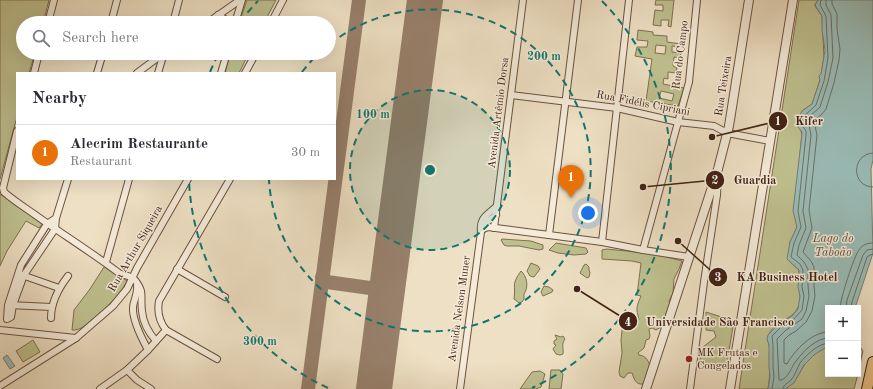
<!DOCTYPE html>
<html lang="en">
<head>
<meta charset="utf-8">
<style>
  body { margin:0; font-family:"Old Standard TT",serif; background:#f7f7f7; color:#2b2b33 }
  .controls { position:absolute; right:12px; bottom:12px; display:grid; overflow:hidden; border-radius:0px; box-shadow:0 4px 16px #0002 }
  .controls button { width:36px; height:36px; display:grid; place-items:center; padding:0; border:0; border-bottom:1px solid #e1e1e2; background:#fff; color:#2b2b33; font:20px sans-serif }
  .you { position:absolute; left:588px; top:213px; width:14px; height:14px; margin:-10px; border:3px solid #fff; border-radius:50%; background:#1a73e8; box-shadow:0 0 0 6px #1a73e833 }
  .badge { display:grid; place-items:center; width:26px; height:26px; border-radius:50%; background:#111827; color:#fff; font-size:13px; font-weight:700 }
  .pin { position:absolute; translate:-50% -33px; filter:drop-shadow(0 1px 2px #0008) }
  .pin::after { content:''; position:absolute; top:21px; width:14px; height:12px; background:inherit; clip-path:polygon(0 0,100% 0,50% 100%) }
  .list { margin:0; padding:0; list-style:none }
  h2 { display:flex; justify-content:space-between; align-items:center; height:52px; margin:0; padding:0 16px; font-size:17px }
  h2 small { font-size:13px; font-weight:400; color:#7c7c81 }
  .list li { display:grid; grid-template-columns:26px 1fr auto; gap:12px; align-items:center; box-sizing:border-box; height:56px; padding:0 16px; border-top:1px solid #e1e1e2 }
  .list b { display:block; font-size:15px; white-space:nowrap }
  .list p { margin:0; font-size:13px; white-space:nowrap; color:#7c7c81 }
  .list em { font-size:13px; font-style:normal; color:#7c7c81 }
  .icon { flex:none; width:22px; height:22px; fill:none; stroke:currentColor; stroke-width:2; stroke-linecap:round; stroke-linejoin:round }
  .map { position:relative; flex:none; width:873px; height:389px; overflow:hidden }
  .search { position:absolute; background:#fff; box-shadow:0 4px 16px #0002; left:16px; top:16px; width:320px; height:44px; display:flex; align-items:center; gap:10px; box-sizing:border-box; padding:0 14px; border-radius:22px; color:#7c7c81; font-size:15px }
  .panel { position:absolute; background:#fff; box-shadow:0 4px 16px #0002; left:16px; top:72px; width:320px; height:108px; border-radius:0px }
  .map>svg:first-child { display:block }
  .green { fill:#bfc08f; stroke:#807052; fill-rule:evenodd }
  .water { fill:#9abdb8; stroke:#767f76 }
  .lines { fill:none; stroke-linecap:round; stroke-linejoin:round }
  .shore { stroke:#6e6f66; stroke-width:1 }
  .taxiway { stroke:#98806c; stroke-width:14 }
  .runway { stroke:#98806c; stroke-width:36 }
  .minor-casing { stroke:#6c5140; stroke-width:8 }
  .tertiary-casing { stroke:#6c5140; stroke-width:10 }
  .primary-casing { stroke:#412114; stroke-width:12 }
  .minor { stroke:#f4ebd9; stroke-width:6 }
  .tertiary { stroke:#f4ebd9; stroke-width:8 }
  .primary { stroke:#e7c082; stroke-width:10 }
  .ring { fill:none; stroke:#0f766e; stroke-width:2; stroke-dasharray:7 5 }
  .poi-dot { fill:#8f2418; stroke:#f4ebd9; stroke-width:1.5 }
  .labels { text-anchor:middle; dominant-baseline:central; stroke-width:3; stroke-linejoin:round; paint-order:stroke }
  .street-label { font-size:11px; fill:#412114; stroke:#f4ebd9 }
  .poi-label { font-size:11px; fill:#412114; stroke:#f4ebd9; text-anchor:start }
  .water-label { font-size:12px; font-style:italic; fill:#5c5045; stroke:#f4ebd9 }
  .centre { fill:#0f766e; stroke:#f4ebd9; stroke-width:2 }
  .ring-label { font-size:12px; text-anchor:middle; font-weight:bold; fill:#0f766e; stroke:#f4ebd9; stroke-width:3; stroke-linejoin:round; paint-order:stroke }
  .leader { fill:none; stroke:#412114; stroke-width:1.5 }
  .callout-dot { fill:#412114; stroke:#f4ebd9; stroke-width:1.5 }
  .mark-label { font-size:12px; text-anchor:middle; font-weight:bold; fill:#fff }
  .callout-label { font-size:12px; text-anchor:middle; font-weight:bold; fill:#412114; stroke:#f4ebd9; stroke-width:3; stroke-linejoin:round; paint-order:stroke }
</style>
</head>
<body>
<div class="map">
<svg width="873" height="389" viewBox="0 0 873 389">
  <rect width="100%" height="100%" fill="#eee0c4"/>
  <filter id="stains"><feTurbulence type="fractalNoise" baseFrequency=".005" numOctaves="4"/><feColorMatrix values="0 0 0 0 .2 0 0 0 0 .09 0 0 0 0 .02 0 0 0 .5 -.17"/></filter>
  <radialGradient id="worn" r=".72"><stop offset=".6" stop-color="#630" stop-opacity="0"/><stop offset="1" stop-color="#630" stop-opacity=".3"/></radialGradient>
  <g class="green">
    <path d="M0 0H49L43 23H23V53H35L29 73H17V117L0 179Z"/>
    <path d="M247 0H276L264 23H239Z"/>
    <path d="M656 0H674L671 27 668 26 669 20H661V26L653 25 655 10 663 11V5H655Z"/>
    <path d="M799 0H818L815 4V6L822 16 824 58 820 80 812 104 802 111 800 129 802 134 794 211 797 227 790 242V262L799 270C799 275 798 281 799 286 799 289 800 292 800 295 801 305 796 313 788 318 781 322 772 327 769 334 766 340 770 346 770 352 770 364 770 377 768 389H739Z"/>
    <path d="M638 30 653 32V35L667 36V42L681 44V47L672 46V52L681 53 680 58 674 57 673 66 677 68 676 73 668 72V79L664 78 663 84 684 88 678 106 646 101 652 59 635 56 637 47H647L648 41 637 40ZM656 45 666 46 665 54 655 53ZM661 91 674 94 672 101 659 98Z"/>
    <path d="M230 53H249L239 73H225Z"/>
    <path d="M0 194 42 224 39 228 26 221 7 251 0 266Z"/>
    <path d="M502 239 531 241 543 245V249L539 250 519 246H507L504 245 501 240Z"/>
    <path d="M556 243 586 248 588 252 586 254 574 255 558 253 549 250Z"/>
    <path d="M607 249 655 254 682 261 679 269 674 279 673 293 669 301 670 304 661 327 656 330 652 328 649 329 650 336 649 339 646 340 644 348 638 353 639 355C647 356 649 362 651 369L643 384C635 385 634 378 632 373H628L624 378 620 376 619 372 622 353 621 340 623 321 627 319 639 320C636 307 636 308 641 296L637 295 641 263 632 261 602 259V250Z"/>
    <path d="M531 263 538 266 540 269 534 277 530 276 527 271Z"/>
    <path d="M586 264 589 267V270L590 273 589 277 587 278 580 273 584 265Z"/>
    <path d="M104 267 127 281C121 294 86 333 72 330L74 310 90 289Z"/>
    <path d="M521 271C527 276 529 287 524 294V299L522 302 519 303 514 299C516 284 511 285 521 271Z"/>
    <path d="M544 286 549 287 553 290 552 292 543 296 541 292Z"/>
    <path d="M706 312 734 321 726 368 714 363 699 364 703 347 716 337 714 331 706 330Z"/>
    <path d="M555 335 561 337 563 336 565 339C561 344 564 349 563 354L560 355 556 354 553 349 556 345 554 344V341L557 339Z"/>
    <path d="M33 340 40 352 23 362 16 351Z"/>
    <path d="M858 344 863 351 858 373Z"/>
    <path d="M828 346V374H858L854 389H785C797 381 796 378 803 367 808 358 819 350 828 346Z"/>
    <path d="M551 370H560L563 374 561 389H549Z"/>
    <path d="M540 371 545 374 541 387 536 389H520L532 372Z"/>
  </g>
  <g class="water">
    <path d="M818 0H873V160L871 169 873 253 855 308H828V346L814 355 804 365 794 383 785 389H768L770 377 769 367V345L767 339 768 335 780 322 792 316 798 309 800 296 798 287 799 270 787 259 790 242 797 227 793 211 802 134V132L798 127 800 115 802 111 812 104 820 80 819 76 821 74 825 50 822 30V16L815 5Z"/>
    <path d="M7 355 15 366 10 369 3 358Z"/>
  </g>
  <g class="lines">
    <g class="shore">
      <path d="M826 0V5L831 15 833 58 828 82 820 107 809 117 808 120 811 135 803 211 806 228 799 245 797 255 804 262 808 269V286L809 296 806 311 802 319 792 326 786 330 777 339 779 380H782C791 374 790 368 797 360 803 351 817 338 828 338"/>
      <path d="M873 153C851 154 851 187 873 187"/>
      <path d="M840 308C840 300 854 256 859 250 862 245 867 243 873 243"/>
      <path d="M846 308 847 300 863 255 867 250 873 249"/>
      <path d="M851 308 852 302 867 257 870 255 873 254"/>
      <path d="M828 332C812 332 795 350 787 364L784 363V340L789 335 796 331 806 322 812 311 815 296 814 286V267L811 261 803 252 812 228 809 210 817 135 814 121 822 114 826 109 834 83 839 60 840 49 837 29V14L832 4V0"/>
      <path d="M772 389 774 377 773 366V345L772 336 782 326 794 319 802 310 804 296 802 287 803 270 800 264 791 257 794 243 801 227 798 211 806 135V131L802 125 803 117 816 105 824 81 828 58 826 16 820 5 821 0"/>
      <path d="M783 389C784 383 788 384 791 380 795 376 797 368 800 363 806 355 818 344 828 343"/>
    </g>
    <g class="taxiway">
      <path d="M322 277 327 282 377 289 384 287 388 284"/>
      <path d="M308 389 359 0"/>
    </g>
    <path class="runway" d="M374 389 425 0"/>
    <g class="minor-casing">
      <g id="minor">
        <path d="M218 15 231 23"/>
        <path d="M48 23 54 0"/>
        <path d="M111 23 117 0"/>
        <path d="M173 23 179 0"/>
        <path d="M207 23 240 0"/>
        <path d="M235 23 242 0"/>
        <path d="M271 23 283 0"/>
        <path d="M34 73 39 53"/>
        <path d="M97 73 103 53"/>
        <path d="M137 73 164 53"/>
        <path d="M158 73 164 53"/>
        <path d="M221 73 227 53"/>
        <path d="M245 73 256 53"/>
        <path d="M511 95 617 108 678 122 714 126 727 133 770 141"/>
        <path d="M17 131 3 188 4 192C13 200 24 207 34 214 62 234 91 252 119 273 124 276 131 275 135 280 145 293 140 296 142 311 143 323 148 332 156 341"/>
        <path d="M56 218 47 224 21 265 8 305 7 319 11 317 13 305 24 275 55 229 56 218 68 179"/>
        <path d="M494 228 523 0"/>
        <path d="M483 229 488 227 602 242 643 250 689 257"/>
        <path d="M483 229 487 222 496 215"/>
        <path d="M549 235 578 0"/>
        <path d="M602 242 629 0"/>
        <path d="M643 250 689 82 697 0"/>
        <path d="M106 262 129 179"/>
        <path d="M177 269 225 297"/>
        <path d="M22 275 59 288"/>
        <path d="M137 285C138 294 134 299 133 307 132 320 142 339 148 350"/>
        <path d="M9 305 51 307"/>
        <path d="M51 318C51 302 58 289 68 276"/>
        <path d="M0 330 76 338"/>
        <path d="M217 359 166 330C159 321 157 312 159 301L230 179"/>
        <path d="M127 370 137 380 151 389"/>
        <path d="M0 386 76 338 113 306 127 289 137 268 188 179"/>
        <path d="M100 389 127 370 148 350 166 330"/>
        <path d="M460 389 481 232C479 218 487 215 497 206"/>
        <path d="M690 389 704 282 717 195 718 175"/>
      </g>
    </g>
    <g class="tertiary-casing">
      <g id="tertiary">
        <path d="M646 389 718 169 729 126 749 0"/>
        <path d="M730 389 793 0"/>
      </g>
    </g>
    <g class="primary-casing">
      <path id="primary" d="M867 389 873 362"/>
    </g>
    <use href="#minor" class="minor"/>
    <use href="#tertiary" class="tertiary"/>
    <use href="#primary" class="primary"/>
  </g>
  <circle cx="430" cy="170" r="80" fill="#0f766e" fill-opacity=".12"/>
  <g class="ring">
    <circle cx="430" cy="170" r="80"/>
    <path d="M302 72A161 161 0 0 1 319 53M330 44A161 161 0 1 1 269 180"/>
    <path d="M328 388A241 241 0 0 1 189 181M210 72A241 241 0 0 1 219 53M240 22A241 241 0 0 1 258 1M602 1A241 241 0 0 1 532 388"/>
  </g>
  <circle class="poi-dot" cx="689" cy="359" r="4"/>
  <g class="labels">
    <g class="street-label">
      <text transform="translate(681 55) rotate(-83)">Rua do Campo</text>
      <text transform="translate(724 86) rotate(-81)">Rua Teixeira</text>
      <text transform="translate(643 104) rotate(11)">Rua Fidélis Cipriani</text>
      <text transform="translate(499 113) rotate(-83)">Avenida Artêmio Dorsa</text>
      <text transform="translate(136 249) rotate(-60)">Rua Arthur Siqueira</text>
      <text transform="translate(460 309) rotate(-82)">Avenida Nelson Muner</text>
    </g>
    <g class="poi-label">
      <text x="697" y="353">MK Frutas e<tspan x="697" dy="13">Congelados</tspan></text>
    </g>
    <g class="water-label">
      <text x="833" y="239">Lago do<tspan x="833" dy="14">Taboão</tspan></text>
    </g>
  </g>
  <circle cx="430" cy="170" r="6" class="centre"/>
  <g class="ring-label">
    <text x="544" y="60">200 m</text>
    <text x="373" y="118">100 m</text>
    <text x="260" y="345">300 m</text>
  </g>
  <path class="leader" d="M712 137L778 121M643 187L715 180M678 241L718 277M577 289L628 321"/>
  <g class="callout-dot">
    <circle cx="712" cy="137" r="4"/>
    <circle cx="643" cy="187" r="4"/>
    <circle cx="678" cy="241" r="4"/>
    <circle cx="577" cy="289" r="4"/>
    <circle cx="778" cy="121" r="10"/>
    <circle cx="715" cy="180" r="10"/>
    <circle cx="718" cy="277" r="10"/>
    <circle cx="628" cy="321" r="10"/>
  </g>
  <g class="mark-label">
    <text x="778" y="125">1</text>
    <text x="715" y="184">2</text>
    <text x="718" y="281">3</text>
    <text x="628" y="326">4</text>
  </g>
  <g class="callout-label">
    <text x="809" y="125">Kifer</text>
    <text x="755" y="184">Guardia</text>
    <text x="787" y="281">KA Business Hotel</text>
    <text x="720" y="326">Universidade São Francisco</text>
  </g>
  <rect width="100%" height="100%" filter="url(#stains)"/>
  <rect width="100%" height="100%" fill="url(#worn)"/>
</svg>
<div class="controls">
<button>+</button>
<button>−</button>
</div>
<div class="you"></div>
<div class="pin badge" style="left:571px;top:198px;background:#e8710a">1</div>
<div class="search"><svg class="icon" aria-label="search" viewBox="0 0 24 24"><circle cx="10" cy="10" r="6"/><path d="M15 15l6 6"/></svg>Search here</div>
<section class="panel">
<h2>Nearby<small></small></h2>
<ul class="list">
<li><span class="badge" style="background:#e8710a">1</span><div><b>Alecrim Restaurante</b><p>Restaurant</p></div><em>30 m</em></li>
</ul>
</section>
</div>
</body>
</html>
